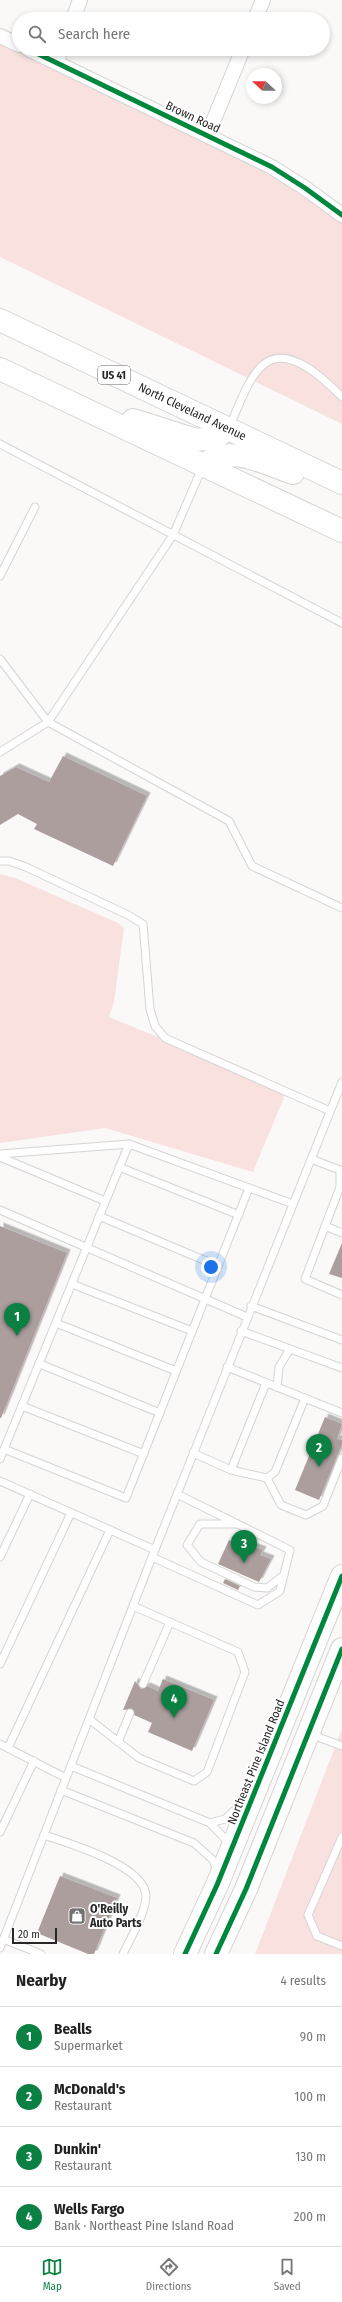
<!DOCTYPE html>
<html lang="en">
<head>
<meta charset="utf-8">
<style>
  body { margin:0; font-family:"Fira Sans Condensed",sans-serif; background:#f2f2f2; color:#222 }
  .compass { position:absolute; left:246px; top:68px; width:36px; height:36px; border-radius:50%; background:#fff; box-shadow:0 2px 6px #0003; rotate:292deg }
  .scale { position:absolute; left:12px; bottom:10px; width:45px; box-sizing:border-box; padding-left:4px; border:2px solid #282626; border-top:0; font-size:11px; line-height:14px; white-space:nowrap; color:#282626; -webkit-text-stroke:3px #fff; paint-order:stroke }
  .you { position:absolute; left:211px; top:1267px; width:14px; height:14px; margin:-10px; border:3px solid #fff; border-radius:50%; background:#1a73e8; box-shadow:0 0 0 6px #1a73e833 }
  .badge { display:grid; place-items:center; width:26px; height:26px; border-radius:50%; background:#0b8043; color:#fff; font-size:13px; font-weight:700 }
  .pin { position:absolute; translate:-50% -33px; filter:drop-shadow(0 1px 2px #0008) }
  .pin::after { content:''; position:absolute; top:21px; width:14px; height:12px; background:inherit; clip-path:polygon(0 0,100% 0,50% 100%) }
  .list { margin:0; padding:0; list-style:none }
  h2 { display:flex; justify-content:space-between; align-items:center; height:52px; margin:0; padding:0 16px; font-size:17px }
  h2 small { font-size:13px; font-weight:400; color:#767676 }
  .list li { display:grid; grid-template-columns:26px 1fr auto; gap:12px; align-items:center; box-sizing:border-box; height:60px; padding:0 16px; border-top:1px solid #e0e0e0 }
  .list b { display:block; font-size:15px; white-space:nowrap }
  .list p { margin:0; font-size:13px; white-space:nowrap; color:#767676 }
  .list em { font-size:13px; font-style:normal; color:#767676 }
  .icon { flex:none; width:22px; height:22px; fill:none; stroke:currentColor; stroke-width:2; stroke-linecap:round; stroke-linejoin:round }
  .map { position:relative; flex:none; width:342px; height:1954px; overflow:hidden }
  .search { position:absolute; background:#fff; box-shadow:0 2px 6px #0003; left:12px; right:12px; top:12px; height:44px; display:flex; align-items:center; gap:10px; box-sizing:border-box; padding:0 14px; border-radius:22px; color:#767676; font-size:15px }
  .sheet { height:292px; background:#fff }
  nav { display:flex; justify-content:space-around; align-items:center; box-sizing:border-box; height:56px; border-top:1px solid #e0e0e0; background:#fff; font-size:11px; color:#767676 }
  nav a { display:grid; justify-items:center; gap:2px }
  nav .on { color:#0b8043 }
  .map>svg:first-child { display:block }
  .green { fill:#f8e1df }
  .building { fill:#ab9e9d; filter:url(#shadow) }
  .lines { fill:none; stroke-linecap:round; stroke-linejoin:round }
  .lane-casing { stroke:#d5d4d4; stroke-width:9 }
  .street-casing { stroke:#d5d4d4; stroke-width:16 }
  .primary-casing { stroke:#d5d4d4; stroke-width:24 }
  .lane { stroke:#fefefe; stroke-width:7 }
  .street { stroke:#fefefe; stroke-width:14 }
  .primary { stroke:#fefefe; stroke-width:22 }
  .cycleway-casing { stroke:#fff; stroke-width:8 }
  .cycleway { stroke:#00873e; stroke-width:5 }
  .labels { text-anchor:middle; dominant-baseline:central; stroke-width:4; stroke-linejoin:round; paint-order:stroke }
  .shield { fill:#fff; stroke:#686767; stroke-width:1 }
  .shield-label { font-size:11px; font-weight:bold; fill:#282626 }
  .street-label { font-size:12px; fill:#282626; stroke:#fff }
  .poi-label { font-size:12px; font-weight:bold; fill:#282626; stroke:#fff; text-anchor:start }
</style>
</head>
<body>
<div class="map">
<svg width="342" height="1954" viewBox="0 0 342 1954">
  <defs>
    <filter id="shadow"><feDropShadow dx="3.5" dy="-3.5" stdDeviation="0" flood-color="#0004"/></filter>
  </defs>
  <rect width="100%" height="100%" fill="#fbf9f8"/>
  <g class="green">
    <path d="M0 31 38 49 342 212V424L0 257Z"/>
    <path d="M0 874 15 878 118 923 124 928 114 1002 109 1017 287 1090 253 1172 105 1128 0 1143Z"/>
    <path d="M342 1729V1954H255Z"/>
  </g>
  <g class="building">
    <path d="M63 756 147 796 113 866 34 829 37 824 18 814 0 825V776L16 767 49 782Z"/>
    <path d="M0 1226 67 1253 1 1418H0Z"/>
    <path d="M342 1243V1278L329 1274Z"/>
    <path d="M325 1417 342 1424 337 1439 342 1440V1444L319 1500 295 1490Z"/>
    <path d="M229 1540 249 1550 252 1546 263 1550 260 1555 271 1559 259 1582 218 1564Z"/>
    <path d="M225 1579 240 1586 238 1590 223 1583Z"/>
    <path d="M163 1679 214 1700 192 1751 148 1732 152 1723 134 1715 132 1709 123 1710 135 1681 141 1689 147 1686 158 1691Z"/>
    <path d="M60 1876 117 1898 94 1954H88L37 1933Z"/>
  </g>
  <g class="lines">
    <g class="lane-casing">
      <g id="lane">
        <path d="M229 427C238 409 248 377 263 365 288 343 325 380 342 397"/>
        <path d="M0 444 342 623"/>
        <path d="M0 576 35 507"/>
        <path d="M0 659 48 722 173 535 202 468"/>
        <path d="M0 752 48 722 229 821 252 866 342 908"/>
        <path d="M0 861H9L26 867 128 915 143 924 150 1009 155 1026 165 1038 330 1111"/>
        <path d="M0 1154 129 1144"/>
        <path d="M0 1157 105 1201"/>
        <path d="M311 1159 340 1170V1187L305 1279 342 1295"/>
        <path d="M119 1167 239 1215"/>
        <path d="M0 1210 247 1317"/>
        <path d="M99 1216 218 1266"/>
        <path d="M325 1226 342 1233"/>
        <path d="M72 1284 192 1331"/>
        <path d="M251 1306 342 1340"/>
        <path d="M56 1323 176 1371"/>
        <path d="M241 1331 342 1368"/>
        <path d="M40 1364 160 1413"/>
        <path d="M227 1367 342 1413"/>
        <path d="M277 1387 279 1367 290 1349"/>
        <path d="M22 1406 144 1454"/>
        <path d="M4 1449 126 1498 249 1188"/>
        <path d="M193 1453 231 1470 267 1478 281 1505 306 1515 323 1506 342 1458"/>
        <path d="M0 1459 129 1144 293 1204"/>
        <path d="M231 1470 266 1383"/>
        <path d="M267 1478 275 1472 305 1398"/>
        <path d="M0 1481 155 1550"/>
        <path d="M235 1524H200L187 1545 201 1562 254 1587 267 1588 284 1575"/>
        <path d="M0 1557 30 1494"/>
        <path d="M152 1557 258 1605 280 1591 290 1550 177 1494"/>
        <path d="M0 1664 71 1513"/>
        <path d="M143 1684 170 1622"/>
        <path d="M89 1719 139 1758 194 1781 207 1772 245 1672 238 1652 133 1606"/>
        <path d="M310 1734 342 1746"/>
        <path d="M118 1742 130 1713"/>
        <path d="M0 1744 66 1778"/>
        <path d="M8 1748 110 1530"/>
        <path d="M71 1766 210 1823 230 1844"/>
        <path d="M61 1790 194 1843 213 1860 217 1870"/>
        <path d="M210 1823 225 1819 242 1803"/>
        <path d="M0 1832 34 1761"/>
        <path d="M44 1835C68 1843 147 1866 146 1897 145 1914 130 1939 123 1954"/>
        <path d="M342 1837 308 1915 317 1936 342 1946"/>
        <path d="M3 1939 41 1954"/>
        <path d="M0 1948 152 1557 342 1082"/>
      </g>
    </g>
    <g class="street-casing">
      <g id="street">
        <path d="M73 19 80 0"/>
        <path d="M255 19 263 0"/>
        <path d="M0 36 19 45"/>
        <path d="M28 49 272 167 305 188 342 215"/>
        <path d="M57 62 61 49"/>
        <path d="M208 134 243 49"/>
      </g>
    </g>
    <g class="primary-casing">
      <g id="primary">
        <path id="s1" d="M0 320 342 483"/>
        <path d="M0 369 342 531"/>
        <path d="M133 420 196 440 215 438 228 429"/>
        <path d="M203 466C227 442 266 464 293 473"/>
        <path d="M185 1954 217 1885 342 1576"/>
        <path d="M216 1954 246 1889 342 1649"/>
      </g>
    </g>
    <use href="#lane" class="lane"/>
    <use href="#street" class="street"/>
    <use href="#primary" class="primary"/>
    <g class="cycleway-casing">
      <g id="cycleway">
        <path d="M28 49 272 167 305 188 342 215"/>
        <path d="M185 1954 217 1885 342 1576"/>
        <path d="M216 1954 246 1889 342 1649"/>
      </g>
    </g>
    <use href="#cycleway" class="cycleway"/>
  </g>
  <defs>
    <g id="shop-square" transform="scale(0.9)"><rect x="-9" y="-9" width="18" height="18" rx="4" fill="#727070" stroke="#fff"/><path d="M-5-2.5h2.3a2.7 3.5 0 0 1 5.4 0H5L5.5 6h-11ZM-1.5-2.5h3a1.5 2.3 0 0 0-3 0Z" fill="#fff"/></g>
  </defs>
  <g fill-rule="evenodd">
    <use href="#shop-square" x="77" y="1916"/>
  </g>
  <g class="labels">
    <rect class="shield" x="98" y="366" width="32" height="18" rx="3"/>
    <g class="shield-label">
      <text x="114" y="375">US 41</text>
    </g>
    <g class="street-label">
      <text transform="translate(193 117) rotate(25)">Brown Road</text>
      <text stroke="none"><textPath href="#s1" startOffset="213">North Cleveland Avenue</textPath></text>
      <text transform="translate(256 1762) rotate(-68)">Northeast Pine Island Road</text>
    </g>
    <g class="poi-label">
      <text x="90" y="1909">O'Reilly<tspan x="90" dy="14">Auto Parts</tspan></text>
    </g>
  </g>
</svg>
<svg class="compass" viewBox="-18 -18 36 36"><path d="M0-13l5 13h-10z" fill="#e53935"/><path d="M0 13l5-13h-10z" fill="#767676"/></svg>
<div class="scale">20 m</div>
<div class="you"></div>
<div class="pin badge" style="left:17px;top:1336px">1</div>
<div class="pin badge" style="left:319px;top:1467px">2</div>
<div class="pin badge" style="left:244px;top:1563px">3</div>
<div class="pin badge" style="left:174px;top:1718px">4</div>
<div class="search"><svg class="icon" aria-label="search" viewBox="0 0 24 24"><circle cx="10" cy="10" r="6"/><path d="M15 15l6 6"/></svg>Search here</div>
</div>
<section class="sheet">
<h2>Nearby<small>4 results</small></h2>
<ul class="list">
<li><span class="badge">1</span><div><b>Bealls</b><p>Supermarket</p></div><em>90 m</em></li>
<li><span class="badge">2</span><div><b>McDonald's</b><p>Restaurant</p></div><em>100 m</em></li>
<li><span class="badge">3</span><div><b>Dunkin'</b><p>Restaurant</p></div><em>130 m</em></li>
<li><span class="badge">4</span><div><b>Wells Fargo</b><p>Bank · Northeast Pine Island Road</p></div><em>200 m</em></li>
</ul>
</section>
<nav>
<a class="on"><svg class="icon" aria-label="map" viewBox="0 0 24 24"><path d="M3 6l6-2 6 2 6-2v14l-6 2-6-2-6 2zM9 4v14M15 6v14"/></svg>Map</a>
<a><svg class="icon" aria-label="directions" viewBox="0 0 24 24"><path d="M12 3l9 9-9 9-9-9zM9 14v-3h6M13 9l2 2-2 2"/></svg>Directions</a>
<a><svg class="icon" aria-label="saved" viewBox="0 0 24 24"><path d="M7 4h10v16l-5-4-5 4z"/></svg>Saved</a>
</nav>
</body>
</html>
